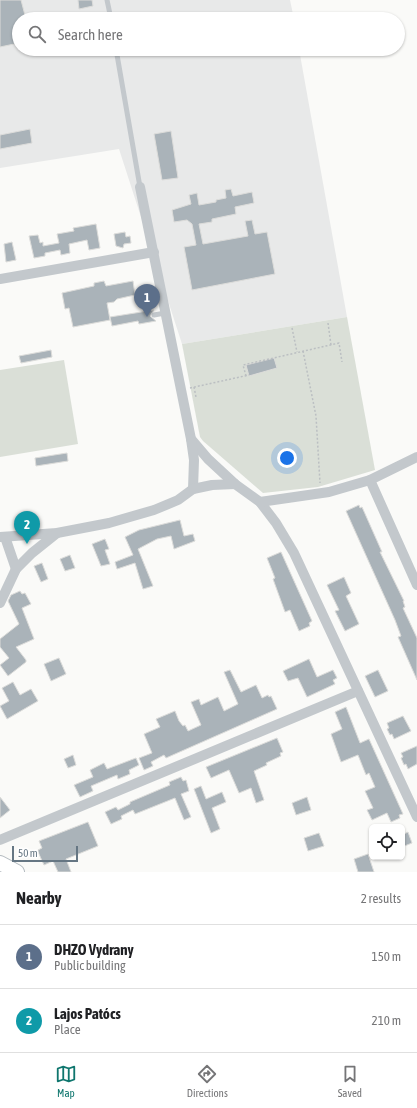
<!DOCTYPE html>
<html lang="en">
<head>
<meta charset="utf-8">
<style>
  body { margin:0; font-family:"Asap Condensed",sans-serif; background:#f6f6f6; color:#202124 }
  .controls { position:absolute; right:12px; bottom:12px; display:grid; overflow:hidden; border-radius:6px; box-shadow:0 1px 3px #0004 }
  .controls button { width:36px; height:36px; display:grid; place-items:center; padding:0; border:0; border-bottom:1px solid #e0e0e0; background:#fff; color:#202124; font:20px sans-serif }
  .scale { position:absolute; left:12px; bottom:10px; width:66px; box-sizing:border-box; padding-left:4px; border:2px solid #657683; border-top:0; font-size:11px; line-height:14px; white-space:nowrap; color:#657683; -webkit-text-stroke:3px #fff; paint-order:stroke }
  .you { position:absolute; left:287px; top:458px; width:14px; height:14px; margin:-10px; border:3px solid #fff; border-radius:50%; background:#1a73e8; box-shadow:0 0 0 6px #1a73e833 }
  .badge { display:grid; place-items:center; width:26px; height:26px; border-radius:50%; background:#0f766e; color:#fff; font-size:13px; font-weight:700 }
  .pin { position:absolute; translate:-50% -33px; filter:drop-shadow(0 1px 2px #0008) }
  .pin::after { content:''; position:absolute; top:21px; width:14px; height:12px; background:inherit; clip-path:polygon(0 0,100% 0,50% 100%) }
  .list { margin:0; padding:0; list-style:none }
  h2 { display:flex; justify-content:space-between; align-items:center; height:52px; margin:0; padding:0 16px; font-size:17px }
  h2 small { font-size:13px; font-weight:400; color:#757577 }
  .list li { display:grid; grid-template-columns:26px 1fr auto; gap:12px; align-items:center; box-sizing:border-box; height:64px; padding:0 16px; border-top:1px solid #e0e0e0 }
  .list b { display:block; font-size:15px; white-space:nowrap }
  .list p { margin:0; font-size:13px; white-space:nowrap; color:#757577 }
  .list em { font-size:13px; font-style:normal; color:#757577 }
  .icon { flex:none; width:22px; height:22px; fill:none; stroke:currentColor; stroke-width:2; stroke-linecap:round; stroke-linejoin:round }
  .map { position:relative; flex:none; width:417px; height:872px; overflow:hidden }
  .search { position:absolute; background:#fff; box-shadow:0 1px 3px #0004; left:12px; right:12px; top:12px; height:44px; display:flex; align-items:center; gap:10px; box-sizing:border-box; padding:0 14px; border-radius:22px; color:#757577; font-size:15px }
  .sheet { height:180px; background:#fff }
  nav { display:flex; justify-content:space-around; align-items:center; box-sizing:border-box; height:56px; border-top:1px solid #e0e0e0; background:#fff; font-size:11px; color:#757577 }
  nav a { display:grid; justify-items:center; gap:2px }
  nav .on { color:#0f766e }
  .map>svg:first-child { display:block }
  .built { fill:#e8e9e9 }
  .green { fill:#dadfd7 }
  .building { fill:#aab3b9; stroke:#dcdcda }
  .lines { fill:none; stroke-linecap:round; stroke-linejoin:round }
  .secondary-casing { stroke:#b3babf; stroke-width:16 }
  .path { stroke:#bbbfc2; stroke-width:1.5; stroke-dasharray:2 2; stroke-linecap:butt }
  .lane { stroke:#c3c8cc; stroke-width:5 }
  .street { stroke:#c3c8cc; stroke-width:10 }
  .secondary { stroke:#fff; stroke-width:14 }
</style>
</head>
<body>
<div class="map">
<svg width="417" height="872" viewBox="0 0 417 872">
  <rect width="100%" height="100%" fill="#fafaf8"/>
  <path class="built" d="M0 0H290L294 19H19V49H299L347 317 182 344 119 149 0 168Z"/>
  <g class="green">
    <path d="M347 317 375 470 318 487 263 493 203 441 200 437 182 344Z"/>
    <path d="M64 360 78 444 0 457V370Z"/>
  </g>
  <g class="building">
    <path d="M0 0H21L26 19H19V43L0 47Z"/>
    <path d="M78 0H92L93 6 79 9Z"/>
    <path d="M30 129 32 143 0 149V135Z"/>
    <path d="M171 131 178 178 162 180 154 134Z"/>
    <path d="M231 189 233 196 252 192 254 203 235 207 236 214 212 219V222L199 224 203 244 248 236 245 221 252 220 255 234 267 232 275 274 192 290 184 247 196 245 192 224 187 220 174 222 172 210 191 204 189 195 197 193 199 205 216 202V200L226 198 225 190Z"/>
    <path d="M96 224 100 248 89 250 87 240 69 244 70 253 61 255 60 250 45 253V256L34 258 29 236 38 235 40 243 43 242V246L59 243 57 234 74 231 73 228Z"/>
    <path d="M125 232 126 237 130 236 131 243 124 244 123 248 116 246 114 234Z"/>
    <path d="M12 242 16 260 6 262 4 244Z"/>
    <path d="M104 281 106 286 133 281 135 295 117 299 114 302 107 303 110 320 73 327 69 308 65 309 62 293 94 286V283Z"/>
    <path d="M154 310 150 316 156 321 139 324 138 321 112 326 110 317Z"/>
    <path d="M51 350 52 357 21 363 19 356Z"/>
    <path d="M274 358 277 368 249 376 246 365Z"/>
    <path d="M67 453 68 461 36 466 35 458Z"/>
    <path d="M359 505 360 508 362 507 382 552H380L404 601H403L405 607 403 608 417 638V680L398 637 401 636 395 620 346 511Z"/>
    <path d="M180 520 184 536 193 534 195 541 174 549 171 536 157 539 138 549 153 586 143 589 135 563 117 569 115 562 133 555 125 537 139 530Z"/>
    <path d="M105 539 109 549 105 550 110 564 101 566 92 544Z"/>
    <path d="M281 552 312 621 309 623 310 626 299 631 290 610 285 612 273 579 275 578 267 558Z"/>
    <path d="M70 555 75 568 65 571 60 559Z"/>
    <path d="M42 563 48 579 41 582 34 566Z"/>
    <path d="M344 577 351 593 346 596 359 624 345 631 335 611 339 610 327 585Z"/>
    <path d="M20 591 22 594 25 593 31 604 22 608 34 639 16 647 26 660V662L8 676 0 665 9 658 0 647V639L19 624 8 601 11 595Z"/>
    <path d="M59 658 66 674 51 681 44 664Z"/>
    <path d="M309 659 317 677 333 670 337 678 333 680 335 684 307 697 298 678 288 681 283 671Z"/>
    <path d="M230 670 241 692 256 685 262 698 268 695 269 697 271 696 277 709 166 758 164 755 151 762 153 766 144 770 139 758 152 753 144 734 160 727 156 719 175 711 179 721 183 726 185 725 188 731 201 725 191 702 199 699 201 705 218 697 224 711 238 704 224 672Z"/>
    <path d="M378 670 388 691 375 697 365 676Z"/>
    <path d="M13 682 20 695 31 689 38 701 7 719 0 706 9 701 2 688Z"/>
    <path d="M346 707 360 743 369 739 403 814 399 815 400 818 391 822 387 813 372 820 367 810 373 808 365 791 375 787 369 773 366 775 358 755 341 762 331 734 342 729 335 712Z"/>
    <path d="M403 716 411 731 394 739 392 734 390 735 387 729 389 728 387 723Z"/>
    <path d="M277 738 283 752 280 753 281 756 266 763 267 765 254 771 264 800 256 803 251 788 239 793 229 770 211 778 206 767Z"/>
    <path d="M417 746V764L408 769 406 764 404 765 401 758 403 757 401 753Z"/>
    <path d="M73 755 76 765 68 768 64 759Z"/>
    <path d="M136 758 139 765 129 770 130 774 118 779 117 775 91 786 93 791 80 797 74 785 93 777 90 770 104 763 107 769Z"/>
    <path d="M181 777 183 781 186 780 189 791 181 794 191 817 184 820 175 798 135 814 133 810 121 816 122 819 111 824 105 812 116 807 118 810 130 804V802L170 785 169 782Z"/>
    <path d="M201 786 206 799 222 792 226 802 212 808 220 829 211 833 194 789Z"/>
    <path d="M0 797 10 810 0 818Z"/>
    <path d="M307 797 311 810 296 815 292 803Z"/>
    <path d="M88 822 98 846 66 859 71 872H58L53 861 44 865 38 852V850L42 848 39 841Z"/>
    <path d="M408 832 412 843 402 847V835Z"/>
    <path d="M319 833 324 846 308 851 304 838Z"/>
    <path d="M368 854 374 872H358L354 859Z"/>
  </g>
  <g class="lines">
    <g class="secondary-casing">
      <path id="secondary" d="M0 863 17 872"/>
    </g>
    <g class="path">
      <path d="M328 323 331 345"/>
      <path d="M292 328 297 352"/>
      <path d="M303 351 316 416 320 483"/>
      <path d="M246 376 243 365 339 343 342 362"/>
      <path d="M194 387 196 397"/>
      <path d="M190 388 249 375"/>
    </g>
    <g class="lane">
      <path d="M107 0 111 19"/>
      <path d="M116 49 140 187"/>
      <path d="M154 315 165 313"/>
    </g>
    <g class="street">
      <path d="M140 187 191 439 208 459 235 484 260 502 276 523 294 553 417 817"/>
      <path d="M0 279 154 252"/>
      <path d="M191 439 194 460 193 489"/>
      <path d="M370 480 417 585"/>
      <path d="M260 502 329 492 370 480 417 457"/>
      <path d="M0 537 57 533 109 523 154 510 178 500 193 489 212 485 235 484"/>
      <path d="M5 537 16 569"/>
      <path d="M0 603 16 569 32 553 57 533"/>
      <path d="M0 840 358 691"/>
    </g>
    <use href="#secondary" class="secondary"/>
  </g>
</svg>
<div class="controls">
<button><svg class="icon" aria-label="locate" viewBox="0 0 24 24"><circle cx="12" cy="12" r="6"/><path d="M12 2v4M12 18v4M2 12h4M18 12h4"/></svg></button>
</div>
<div class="scale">50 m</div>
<div class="you"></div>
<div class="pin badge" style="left:147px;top:317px;background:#5c6f8a">1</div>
<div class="pin badge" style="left:27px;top:544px;background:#0f9aa8">2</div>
<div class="search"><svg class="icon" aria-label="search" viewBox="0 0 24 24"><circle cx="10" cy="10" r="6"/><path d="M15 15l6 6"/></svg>Search here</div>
</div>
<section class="sheet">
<h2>Nearby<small>2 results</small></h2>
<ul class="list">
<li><span class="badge" style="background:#5c6f8a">1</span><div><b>DHZO Vydrany</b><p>Public building</p></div><em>150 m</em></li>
<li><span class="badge" style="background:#0f9aa8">2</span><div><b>Lajos Patócs</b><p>Place</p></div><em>210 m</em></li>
</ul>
</section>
<nav>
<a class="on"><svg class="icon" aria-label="map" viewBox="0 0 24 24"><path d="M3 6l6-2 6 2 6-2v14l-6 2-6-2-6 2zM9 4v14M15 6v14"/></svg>Map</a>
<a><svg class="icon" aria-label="directions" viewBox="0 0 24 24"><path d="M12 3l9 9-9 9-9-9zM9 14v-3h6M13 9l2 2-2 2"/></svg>Directions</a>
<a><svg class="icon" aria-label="saved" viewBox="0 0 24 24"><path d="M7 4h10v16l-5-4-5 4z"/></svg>Saved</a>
</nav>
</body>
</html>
